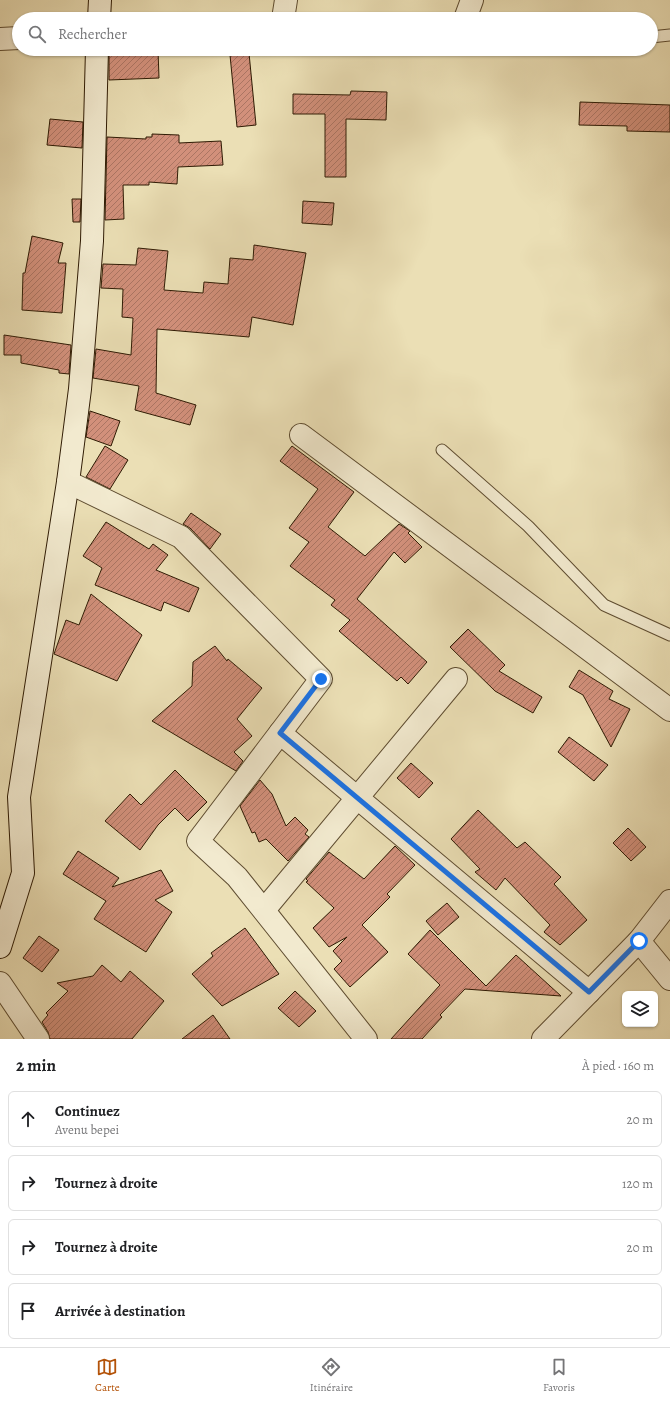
<!DOCTYPE html>
<html lang="fr">
<head>
<meta charset="utf-8">
<style>
  body { margin:0; font-family:Alegreya,serif; background:#f6f6f6; color:#202124 }
  .controls { position:absolute; right:12px; bottom:12px; display:grid; overflow:hidden; border-radius:6px; box-shadow:0 1px 3px #0004 }
  .controls button { width:36px; height:36px; display:grid; place-items:center; padding:0; border:0; border-bottom:1px solid #e0e0e0; background:#fff; color:#202124; font:20px sans-serif }
  .stop { position:absolute; width:12px; height:12px; margin:-9px; border:3px solid #1a73e8; border-radius:50%; background:#fff }
  .stop.end { background:#1a73e8; border-color:#fff; box-shadow:0 1px 4px #0008 }
  .list { margin:0; padding:0; list-style:none }
  h2 { display:flex; justify-content:space-between; align-items:center; height:52px; margin:0; padding:0 16px; font-size:17px }
  h2 small { font-size:13px; font-weight:400; color:#757577 }
  .list li { display:grid; grid-template-columns:26px 1fr auto; gap:12px; align-items:center; box-sizing:border-box; height:56px; margin:0 8px 8px; padding:0 8px; border:1px solid #e0e0e0; border-radius:6px }
  .list b { display:block; font-size:15px; white-space:nowrap }
  .list p { margin:0; font-size:13px; white-space:nowrap; color:#757577 }
  .list em { font-size:13px; font-style:normal; color:#757577 }
  .icon { flex:none; width:22px; height:22px; fill:none; stroke:currentColor; stroke-width:2; stroke-linecap:round; stroke-linejoin:round }
  .map { position:relative; flex:none; width:670px; height:1039px; overflow:hidden }
  .search { position:absolute; background:#fff; box-shadow:0 1px 3px #0004; left:12px; right:12px; top:12px; height:44px; display:flex; align-items:center; gap:10px; box-sizing:border-box; padding:0 14px; border-radius:22px; color:#757577; font-size:15px }
  .sheet { height:308px; background:#fff }
  nav { display:flex; justify-content:space-around; align-items:center; box-sizing:border-box; height:56px; border-top:1px solid #e0e0e0; background:#fff; font-size:11px; color:#757577 }
  nav a { display:grid; justify-items:center; gap:2px }
  nav .on { color:#b45309 }
  .map>svg:first-child { display:block }
  .building { fill:url(#building-hatch); stroke:#2f1b04 }
  .lines { fill:none; stroke-linecap:round; stroke-linejoin:round }
  .lane-casing { stroke:#5e4c30; stroke-width:13 }
  .street-casing { stroke:#5e4c30; stroke-width:24 }
  .secondary-casing { stroke:#2f1b04; stroke-width:24 }
  .lane { stroke:#f2eacf; stroke-width:11 }
  .street { stroke:#f2eacf; stroke-width:22 }
  .secondary { stroke:#f2eacf; stroke-width:22 }
  .route { stroke:#1a73e8; stroke-width:5 }
</style>
</head>
<body>
<div class="map">
<svg width="670" height="1039" viewBox="0 0 670 1039">
  <defs>
    <pattern id="building-hatch" width="6" height="6" patternUnits="userSpaceOnUse"><rect width="6" height="6" fill="#d2907b"/><path d="M-1 1l2-2M0 6l6-6M5 7l2-2" fill="none" stroke="#ab7563"/></pattern>
  </defs>
  <rect width="100%" height="100%" fill="#ebdfb5"/>
  <filter id="stains"><feTurbulence type="fractalNoise" baseFrequency=".005" numOctaves="4"/><feColorMatrix values="0 0 0 0 .2 0 0 0 0 .09 0 0 0 0 .02 0 0 0 .5 -.17"/></filter>
  <radialGradient id="worn" r=".72"><stop offset=".6" stop-color="#630" stop-opacity="0"/><stop offset="1" stop-color="#630" stop-opacity=".3"/></radialGradient>
  <g class="building">
    <path d="M109 49 128 50V51L158 50 159 78 109 80Z"/>
    <path d="M249 53 256 125 237 127 230 55Z"/>
    <path d="M351 91 387 92 386 120 346 119V177H325V114H293V94L350 95Z"/>
    <path d="M580 102 670 105V132L627 131V126L579 125Z"/>
    <path d="M50 119 83 122 82 148 47 145Z"/>
    <path d="M152 134 179 135V143L221 141 223 165 178 167 177 184 149 182V185H123L124 219 105 220 107 137 146 139V137H152Z"/>
    <path d="M72 199H81L80 222H73Z"/>
    <path d="M303 201 334 203 332 225 302 223Z"/>
    <path d="M32 236 63 243 58 263H66L62 313 22 310 23 273H25Z"/>
    <path d="M254 245 306 253 293 325 252 317 249 337 157 329 156 393 196 405 190 425 135 410 139 386 93 378 96 349 131 355 133 318 122 317 123 289 101 288 103 264 136 265 138 248 168 251 164 290 203 293 204 282 228 284 230 258 253 260Z"/>
    <path d="M4 335 71 345 69 374 59 373V370L21 363V355H4Z"/>
    <path d="M90 411 120 421 111 446 86 437Z"/>
    <path d="M105 446 128 460 110 489 86 477Z"/>
    <path d="M292 446 354 492 328 527 365 556 399 524 410 531 408 533 422 547 405 563 394 552 357 599 427 662 408 684 401 677 397 681 339 631 350 620 331 605 335 600 290 566 309 542 289 528 318 489 280 461Z"/>
    <path d="M191 513 221 534 210 549 190 528 183 524Z"/>
    <path d="M106 522 149 549 153 544 168 555 156 570 199 588 189 612 164 602 161 611 95 585 102 568 83 556Z"/>
    <path d="M91 594 142 635 117 681 54 654 66 620 79 625Z"/>
    <path d="M468 629 505 665 499 671 542 697 533 713 495 691 450 647Z"/>
    <path d="M215 646 227 661 228 659 262 688 237 719 252 736 234 752 243 761 236 771 152 721 192 686 193 662Z"/>
    <path d="M579 670 613 691 609 699 630 709 611 747 583 695 569 687Z"/>
    <path d="M569 737 608 765 594 781 558 752Z"/>
    <path d="M411 763 433 783 419 798 397 778Z"/>
    <path d="M175 770 207 802 188 821 175 808 158 825 140 850 105 821 130 794 141 805Z"/>
    <path d="M260 780 272 794 286 826 295 817 308 830 305 834 309 837 288 861 266 839 259 842 255 832 252 833 240 806Z"/>
    <path d="M478 810 517 848 525 842 561 877 554 884 587 920 560 945 544 932 550 925 505 878 496 890 475 872 480 869 451 839Z"/>
    <path d="M628 828 646 847 631 861 613 843Z"/>
    <path d="M395 846 415 865 387 894 390 897 362 925 388 952 350 987 334 969 342 961 333 951 347 937 329 947 313 928 334 908 306 882 308 881 306 879 329 852 364 879Z"/>
    <path d="M78 851 119 878 112 887 161 870 173 891 155 900 172 912 146 952 94 919 106 901 63 874Z"/>
    <path d="M447 903 459 917 438 935 426 921Z"/>
    <path d="M245 928 279 974 222 1006 192 974 213 956 211 953Z"/>
    <path d="M430 930 486 986 516 955 561 996 465 989 440 1015 442 1017 422 1039H391L440 985 408 954Z"/>
    <path d="M39 936 59 950 42 972 23 958Z"/>
    <path d="M102 965 121 982 130 971 164 1001 132 1039H50L48 1032 42 1022 48 1015 46 1013 68 991 57 983 93 976Z"/>
    <path d="M295 991 316 1011 299 1027 278 1008Z"/>
    <path d="M213 1015 230 1039H182Z"/>
  </g>
  <g class="lines">
    <g class="lane-casing">
      <g id="lane">
        <path d="M651 37 670 35"/>
        <path d="M442 450 528 526 604 605 670 635"/>
      </g>
    </g>
    <g class="street-casing">
      <g id="street">
        <path d="M283 19 286 0"/>
        <path d="M465 19 472 0"/>
        <path d="M0 39 19 38"/>
        <path d="M301 435 670 710"/>
        <path d="M68 482 181 537 321 679 198 841 237 877 366 1039"/>
        <path d="M280 733 589 992"/>
        <path d="M264 910 456 679"/>
        <path d="M639 941 670 979"/>
        <path d="M0 983 38 1039"/>
        <path d="M543 1039 639 941 670 901"/>
      </g>
    </g>
    <g class="secondary-casing">
      <g id="secondary">
        <path d="M99 19 100 0"/>
        <path d="M0 947 23 873 19 797 68 482 80 389 92 241 97 49"/>
      </g>
    </g>
    <use href="#lane" class="lane"/>
    <use href="#street" class="street"/>
    <use href="#secondary" class="secondary"/>
  </g>
  <g class="lines">
    <path class="route" d="M321 679 280 733 589 992 639 941"/>
  </g>
  <rect width="100%" height="100%" filter="url(#stains)"/>
  <rect width="100%" height="100%" fill="url(#worn)"/>
</svg>
<div class="controls">
<button><svg class="icon" aria-label="layers" viewBox="0 0 24 24"><path d="M12 4l9 5-9 5-9-5zM3 14l9 5 9-5"/></svg></button>
</div>
<div class="stop" style="left:639px;top:941px"></div>
<div class="stop end" style="left:321px;top:679px"></div>
<div class="search"><svg class="icon" aria-label="search" viewBox="0 0 24 24"><circle cx="10" cy="10" r="6"/><path d="M15 15l6 6"/></svg>Rechercher</div>
</div>
<section class="sheet">
<h2>2 min<small>À pied · 160 m</small></h2>
<ul class="list">
<li><svg class="icon" aria-label="ahead" viewBox="0 0 24 24"><path d="M12 20V5M6 11l6-6 6 6"/></svg><div><b>Continuez</b><p>Avenu bepei</p></div><em>20 m</em></li>
<li><svg class="icon" aria-label="right" viewBox="0 0 24 24"><path d="M7 20v-9h11M14 6l5 5-5 5"/></svg><div><b>Tournez à droite</b></div><em>120 m</em></li>
<li><svg class="icon" aria-label="right" viewBox="0 0 24 24"><path d="M7 20v-9h11M14 6l5 5-5 5"/></svg><div><b>Tournez à droite</b></div><em>20 m</em></li>
<li><svg class="icon" aria-label="arrive" viewBox="0 0 24 24"><path d="M6 21V4h12l-3 4 3 4H6"/></svg><div><b>Arrivée à destination</b></div></li>
</ul>
</section>
<nav>
<a class="on"><svg class="icon" aria-label="map" viewBox="0 0 24 24"><path d="M3 6l6-2 6 2 6-2v14l-6 2-6-2-6 2zM9 4v14M15 6v14"/></svg>Carte</a>
<a><svg class="icon" aria-label="directions" viewBox="0 0 24 24"><path d="M12 3l9 9-9 9-9-9zM9 14v-3h6M13 9l2 2-2 2"/></svg>Itinéraire</a>
<a><svg class="icon" aria-label="saved" viewBox="0 0 24 24"><path d="M7 4h10v16l-5-4-5 4z"/></svg>Favoris</a>
</nav>
</body>
</html>
